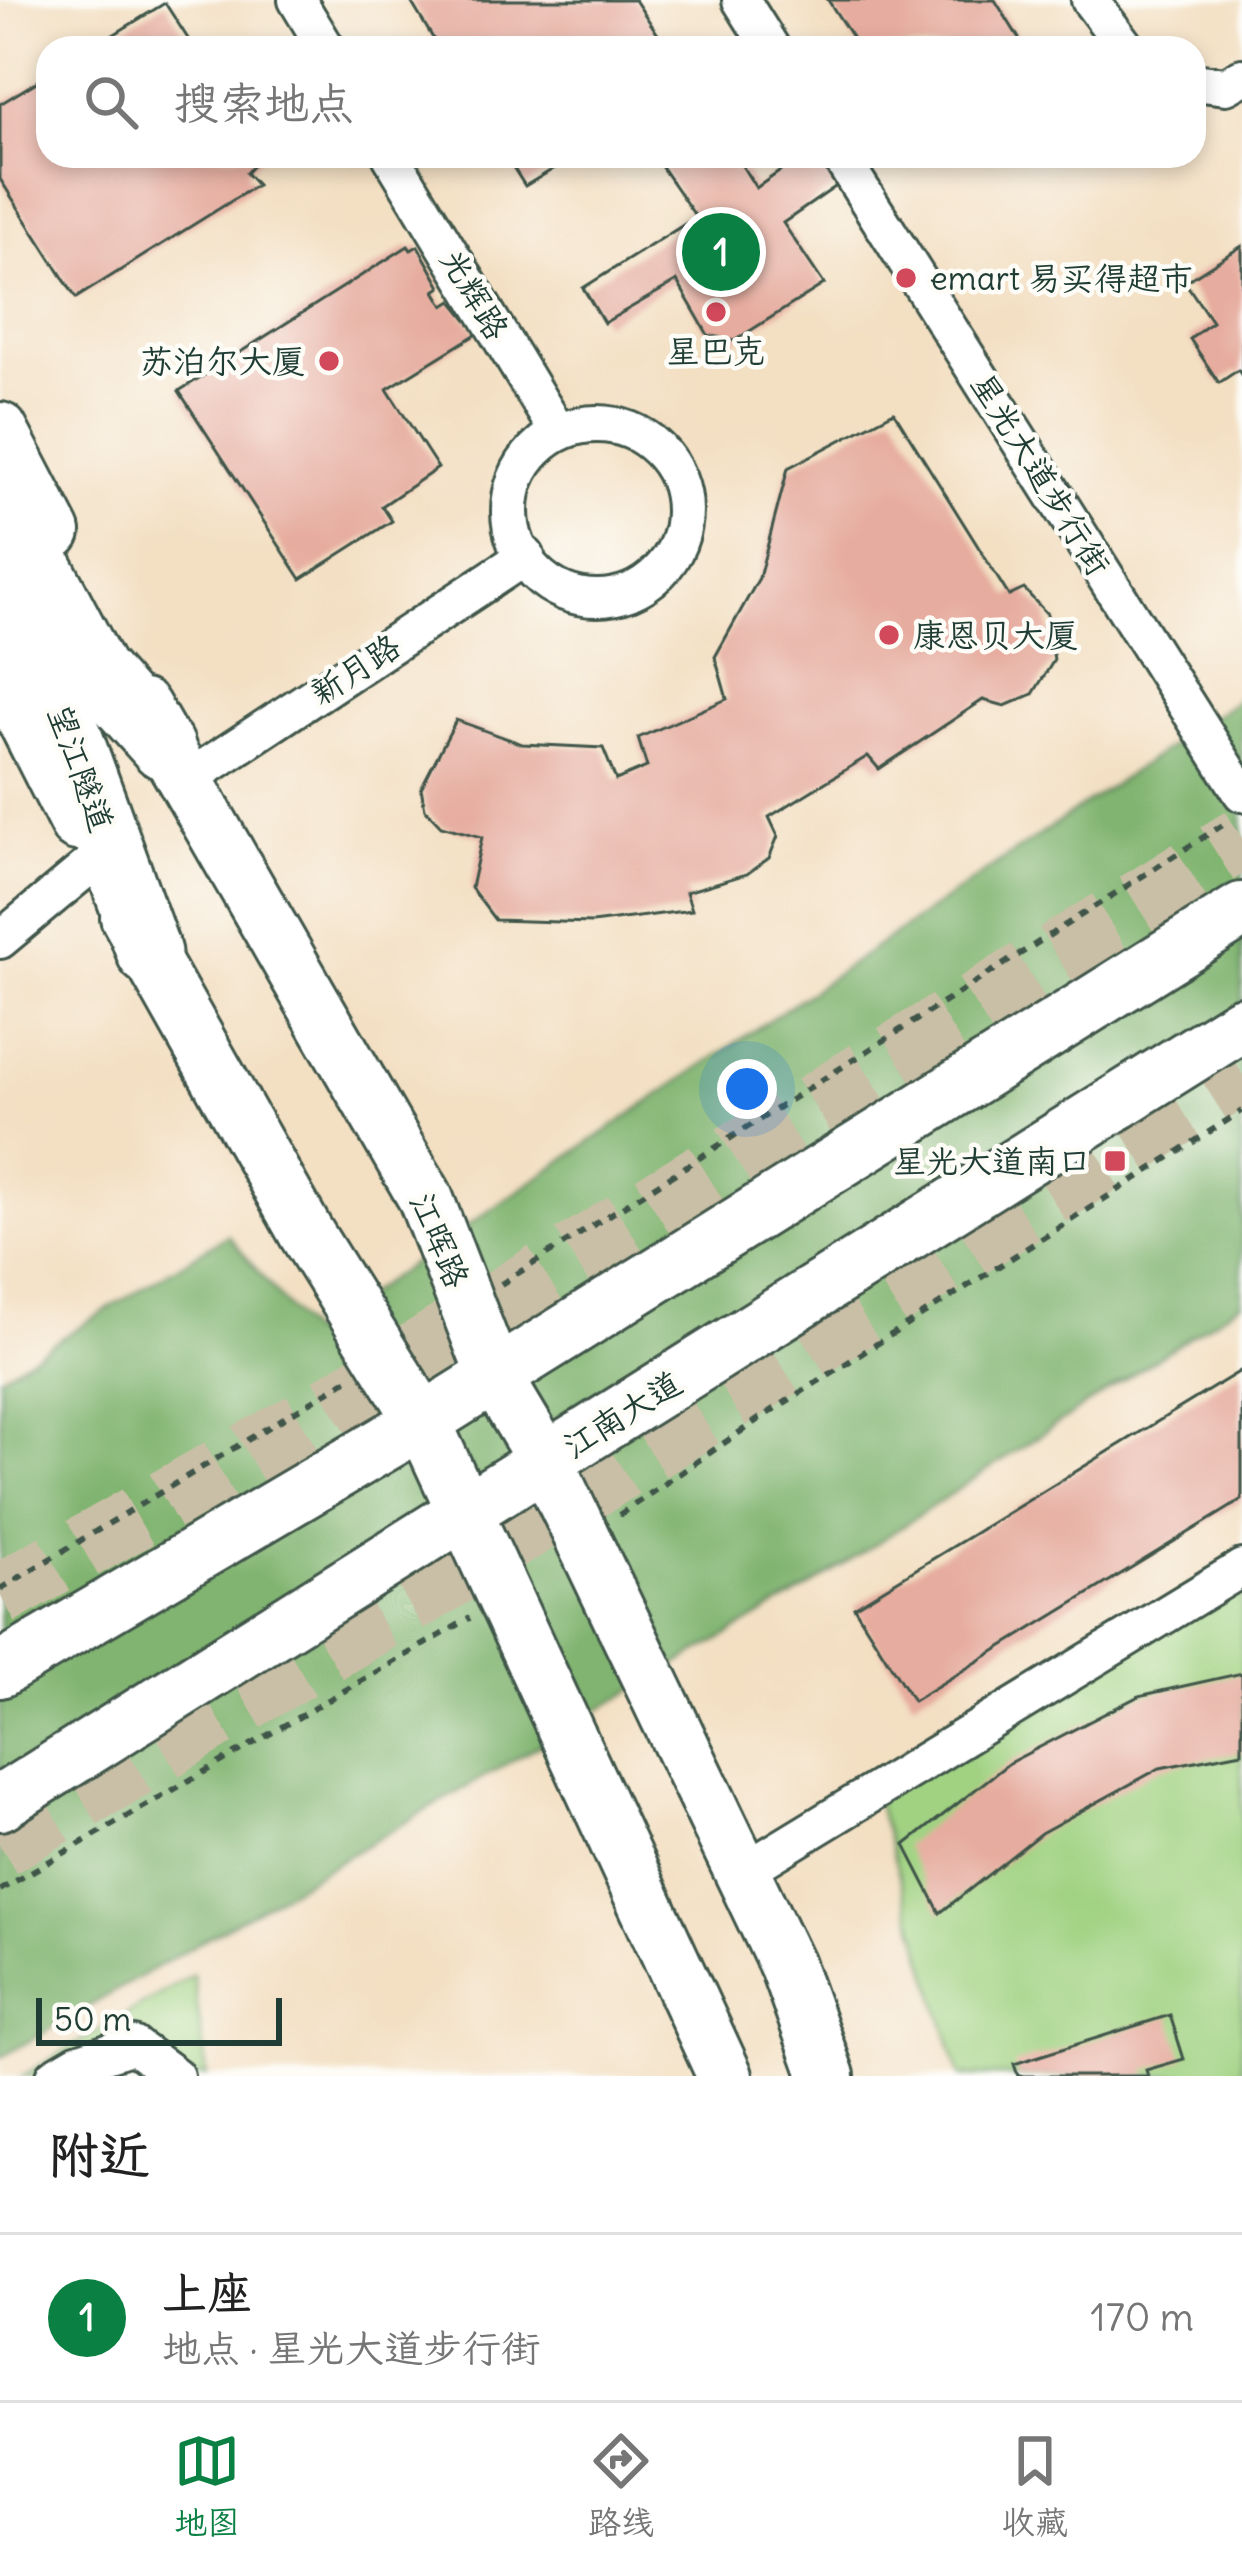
<!DOCTYPE html>
<html lang="zh">
<head>
<meta charset="utf-8">
<style>
  body { margin:0; font-family:Delius,"LXGW WenKai TC",sans-serif; background:#f2f2f2; color:#222 }
  .scale { position:absolute; left:36px; bottom:30px; width:246px; box-sizing:border-box; padding-left:12px; border:6px solid #1f3d34; border-top:0; font-size:33px; line-height:42px; white-space:nowrap; color:#1f3d34; -webkit-text-stroke:9px #fdfcf7; paint-order:stroke }
  .you { position:absolute; left:747px; top:1089px; width:42px; height:42px; margin:-30px; border:9px solid #fff; border-radius:50%; background:#1a73e8; box-shadow:0 0 0 18px #1a73e833 }
  .badge { display:grid; place-items:center; width:78px; height:78px; border-radius:50%; background:#0b8043; color:#fff; font-size:39px; font-weight:700 }
  .pin { position:absolute; translate:-50% -50%; border:6px solid #fff; box-shadow:0 3px 12px #0006 }
  .list { margin:0; padding:0; list-style:none }
  h2 { display:flex; justify-content:space-between; align-items:center; height:156px; margin:0; padding:0 48px; font-size:51px }
  h2 small { font-size:39px; font-weight:400; color:#767676 }
  .list li { display:grid; grid-template-columns:78px 1fr auto; gap:36px; align-items:center; box-sizing:border-box; height:168px; padding:0 48px; border-top:3px solid #e0e0e0 }
  .list b { display:block; font-size:45px; white-space:nowrap }
  .list p { margin:0; font-size:39px; white-space:nowrap; color:#767676 }
  .list em { font-size:39px; font-style:normal; color:#767676 }
  .icon { flex:none; width:66px; height:66px; fill:none; stroke:currentColor; stroke-width:2; stroke-linecap:round; stroke-linejoin:round }
  .map { position:relative; flex:none; width:1242px; height:2076px; overflow:hidden }
  .search { position:absolute; background:#fff; box-shadow:0 6px 18px #0003; left:36px; right:36px; top:36px; height:132px; display:flex; align-items:center; gap:30px; box-sizing:border-box; padding:0 42px; border-radius:36px; color:#767676; font-size:45px }
  .sheet { height:324px; background:#fff }
  nav { display:flex; justify-content:space-around; align-items:center; box-sizing:border-box; height:168px; border-top:3px solid #e0e0e0; background:#fff; font-size:33px; color:#767676 }
  nav a { display:grid; justify-items:center; gap:6px }
  nav .on { color:#0b8043 }
  .map>svg:first-child { display:block }
  .green { fill:#a0d282; stroke:#60885b; stroke-width:3 }
  .forest { fill:#80b470; stroke:#507852; stroke-width:3 }
  .building { fill:#e6ac9f }
  .lines { fill:none; stroke-linecap:round; stroke-linejoin:round }
  .highway-tunnel { stroke:#c9bfa6; stroke-width:63; stroke-dasharray:63 32; stroke-linecap:butt }
  .street-casing { stroke:#3f5549; stroke-width:42 }
  .primary-casing { stroke:#3f5549; stroke-width:60 }
  .highway-casing { stroke:#3f5549; stroke-width:69 }
  .path { stroke:#3f5549; stroke-width:6; stroke-dasharray:9 9; stroke-linecap:butt }
  .street { stroke:#fff; stroke-width:36 }
  .primary { stroke:#fff; stroke-width:54 }
  .highway { stroke:#fff; stroke-width:63 }
  .poi-dot { fill:#d1495b; stroke:#fdfcf7; stroke-width:4.5 }
  .labels { text-anchor:middle; dominant-baseline:central; stroke-width:9; stroke-linejoin:round; paint-order:stroke }
  .poi-label { font-size:33px; fill:#1f3d34; stroke:#fdfcf7; text-anchor:start }
  .street-label { font-size:33px; fill:#1f3d34; stroke:#fdfcf7 }
</style>
</head>
<body>
<div class="map">
<svg width="1242" height="2076" viewBox="0 0 1242 2076">
  <rect width="100%" height="100%" fill="#fdfcf7"/>
  <filter id="ink" filterUnits="userSpaceOnUse"><feTurbulence type="fractalNoise" baseFrequency=".00833" numOctaves="2"/><feDisplacementMap in="SourceGraphic" scale="24" xChannelSelector="R" yChannelSelector="G"/><feConvolveMatrix kernelMatrix="1 2 1 2 8 2 1 2 1" color-interpolation-filters="sRGB"/></filter>
  <filter id="wash" filterUnits="userSpaceOnUse"><feTurbulence type="fractalNoise" baseFrequency=".004" numOctaves="4" result="noise"/><feDisplacementMap in="SourceGraphic" scale="48" xChannelSelector="R" yChannelSelector="G"/><feGaussianBlur stdDeviation="2.7" result="paint"/><feColorMatrix in="noise" values="0 0 0 0 0 0 0 0 0 0 0 0 0 0 0 0 0 1.4 0 .05"/><feComposite in="paint" operator="in"/></filter>
  <g filter="url(#wash)">
    <rect width="100%" height="100%" fill="#f3dfc2"/>
    <g class="green">
      <path d="M1242 1580V2076H960L876 1799Z"/>
      <path d="M193 1975 207 2076H22Z"/>
    </g>
    <path class="forest" d="M1242 697V1302L807 1589 0 2058V1376L228 1235 309 1334Z"/>
    <g id="blocks">
      <g class="building">
        <path d="M410 0H635L667 48H439Z"/>
        <path d="M828 0H995L1025 48H859Z"/>
        <path d="M165 3 194 48H92Z"/>
        <path d="M48 75V156H262L246 173 257 185 76 298 0 179V104Z"/>
        <path d="M506 156H575L525 186Z"/>
        <path d="M654 156H736L756 188 802 156H880L783 223 824 284 734 341 708 335 677 281 604 323 583 288 696 217Z"/>
        <path d="M408 246 411 250 418 246 441 287 435 291 444 306 452 301 478 333 387 389 438 468 382 506 392 521 301 579 179 391Z"/>
        <path d="M1242 246V376L1238 370 1219 383 1190 339 1212 322 1185 282Z"/>
        <path d="M894 412 1009 596 1024 589 1047 614 1054 660 1033 694 1005 706 983 700 879 769 868 756 769 817 778 836 769 858 747 874 686 892 692 910 592 923 495 920 471 888 482 837 441 826 425 809 421 788 456 720 522 744 603 748 616 780 647 767 638 738 727 699 715 657 759 578 788 468Z"/>
        <path d="M1242 1370V1500L913 1701 854 1607Z"/>
        <path d="M1242 1673V1752L1160 1768 1041 1833 940 1913 905 1845 1009 1763 1139 1696Z"/>
        <path d="M1170 2015 1184 2059 1146 2070 1148 2076H1018L1014 2064Z"/>
      </g>
    </g>
  </g>
  <g filter="url(#ink)">
    <use href="#blocks" fill-opacity="0" stroke="#3f5549" stroke-width="3"/>
    <g class="lines">
      <g class="highway-tunnel">
        <path d="M0 1595 322 1412 1242 838"/>
        <path d="M0 1846 431 1589 1242 1073"/>
      </g>
      <g class="street-casing">
        <g id="street">
          <path d="M297 0 326 48"/>
          <path d="M741 0 771 48"/>
          <path d="M1090 0 1126 48"/>
          <path d="M1194 82 1226 86 1242 77"/>
          <path d="M391 156 558 432"/>
          <path d="M840 156 1242 793"/>
          <circle cx="597" cy="511" r="87"/>
          <path d="M185 781 526 556"/>
          <path d="M0 940 96 860"/>
          <path d="M741 1873 1242 1568"/>
          <path d="M55 2076 77 2063 133 2045 175 2076"/>
        </g>
      </g>
      <g class="primary-casing">
        <g id="primary">
          <path d="M0 430 53 532"/>
          <path d="M0 671 77 823"/>
          <path d="M143 707 425 1197 494 1375 546 1462 787 1966 827 2076"/>
          <path d="M128 917 306 1233 423 1421 725 2076"/>
          <path d="M0 1670 423 1421 1242 910"/>
          <path d="M0 1803 1242 1024"/>
        </g>
      </g>
      <g class="highway-casing">
        <g id="highway">
          <path d="M0 491 95 671 163 747"/>
          <path d="M0 588 52 687 149 953"/>
        </g>
      </g>
      <g class="path">
        <path d="M501 1284 1229 821"/>
        <path d="M619 1515 759 1419 1242 1111"/>
        <path d="M0 1589 347 1380"/>
        <path d="M0 1890 470 1618"/>
      </g>
      <use href="#street" class="street"/>
      <use href="#primary" class="primary"/>
      <use href="#highway" class="highway"/>
    </g>
  </g>
  <g class="poi-dot">
    <circle cx="906" cy="278" r="12"/>
    <circle cx="716" cy="312" r="12"/>
    <circle cx="329" cy="361" r="12"/>
    <circle cx="889" cy="635" r="12"/>
    <rect x="1103" y="1149" width="24" height="24" rx="6"/>
  </g>
  <g class="labels">
    <g class="poi-label">
      <text x="930" y="278">emart 易买得超市</text>
      <text x="716" y="351" text-anchor="middle">星巴克</text>
      <text x="305" y="361" text-anchor="end">苏泊尔大厦</text>
      <text x="913" y="635">康恩贝大厦</text>
      <text x="1091" y="1161" text-anchor="end">星光大道南口</text>
    </g>
    <g class="street-label">
      <text transform="translate(475 294) rotate(59)">光辉路</text>
      <text transform="translate(1041 474) rotate(58)">星光大道步行街</text>
      <text transform="translate(355 669) rotate(-33)">新月路</text>
      <text transform="translate(81 768) rotate(70)">望江隧道</text>
      <text transform="translate(440 1240) rotate(67)">江晖路</text>
      <text transform="translate(622 1414) rotate(-32)">江南大道</text>
    </g>
  </g>
</svg>
<div class="scale">50 m</div>
<div class="you"></div>
<div class="pin badge" style="left:721px;top:252px">1</div>
<div class="search"><svg class="icon" aria-label="search" viewBox="0 0 24 24"><circle cx="10" cy="10" r="6"/><path d="M15 15l6 6"/></svg>搜索地点</div>
</div>
<section class="sheet">
<h2>附近<small></small></h2>
<ul class="list">
<li><span class="badge">1</span><div><b>上座</b><p>地点 · 星光大道步行街</p></div><em>170 m</em></li>
</ul>
</section>
<nav>
<a class="on"><svg class="icon" aria-label="map" viewBox="0 0 24 24"><path d="M3 6l6-2 6 2 6-2v14l-6 2-6-2-6 2zM9 4v14M15 6v14"/></svg>地图</a>
<a><svg class="icon" aria-label="directions" viewBox="0 0 24 24"><path d="M12 3l9 9-9 9-9-9zM9 14v-3h6M13 9l2 2-2 2"/></svg>路线</a>
<a><svg class="icon" aria-label="saved" viewBox="0 0 24 24"><path d="M7 4h10v16l-5-4-5 4z"/></svg>收藏</a>
</nav>
</body>
</html>
